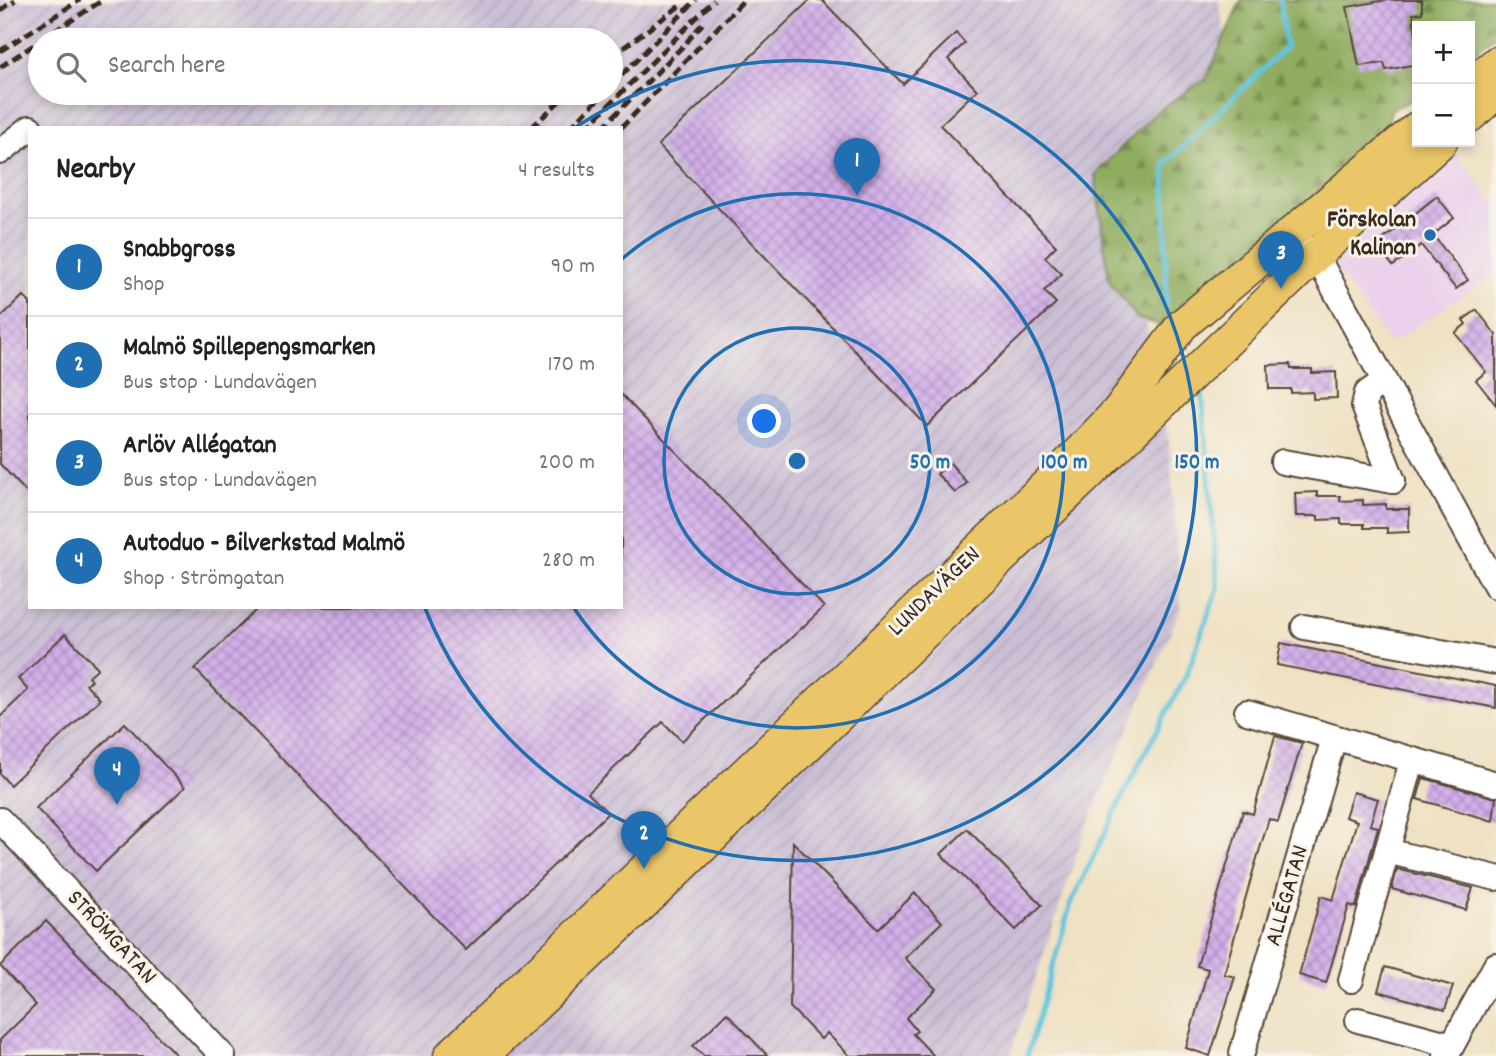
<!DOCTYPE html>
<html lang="en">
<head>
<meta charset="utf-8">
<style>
  body { margin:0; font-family:Dekko,sans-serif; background:#f6f6f6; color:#222 }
  .controls { position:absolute; right:21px; top:21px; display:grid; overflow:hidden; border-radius:0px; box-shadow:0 4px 10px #0003 }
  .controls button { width:63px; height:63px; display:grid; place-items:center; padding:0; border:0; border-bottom:2px solid #e0e0e0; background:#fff; color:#222; font:35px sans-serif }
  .you { position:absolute; left:765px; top:422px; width:24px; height:24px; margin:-18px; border:5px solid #fff; border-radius:50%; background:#1a73e8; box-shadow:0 0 0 10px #1a73e833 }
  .badge { display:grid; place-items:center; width:46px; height:46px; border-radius:50%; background:#1f6fb2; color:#fff; font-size:23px; font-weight:700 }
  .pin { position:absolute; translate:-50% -58px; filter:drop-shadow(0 2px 4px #0008) }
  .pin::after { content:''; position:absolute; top:37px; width:24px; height:21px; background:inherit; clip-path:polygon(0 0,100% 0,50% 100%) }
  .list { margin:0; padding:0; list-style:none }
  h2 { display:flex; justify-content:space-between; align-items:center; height:91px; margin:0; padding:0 28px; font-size:30px }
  h2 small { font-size:23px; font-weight:400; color:#767676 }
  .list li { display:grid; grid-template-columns:46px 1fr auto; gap:21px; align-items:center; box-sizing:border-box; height:98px; padding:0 28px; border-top:2px solid #e0e0e0 }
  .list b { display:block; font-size:26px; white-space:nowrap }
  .list p { margin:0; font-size:23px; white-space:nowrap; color:#767676 }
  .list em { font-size:23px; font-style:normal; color:#767676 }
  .icon { flex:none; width:38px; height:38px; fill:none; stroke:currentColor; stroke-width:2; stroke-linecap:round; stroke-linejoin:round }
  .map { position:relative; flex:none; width:1496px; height:1056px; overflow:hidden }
  .search { position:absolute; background:#fff; box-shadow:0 4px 10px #0003; left:28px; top:28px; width:595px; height:77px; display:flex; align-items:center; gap:18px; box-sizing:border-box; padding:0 24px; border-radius:38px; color:#767676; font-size:26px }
  .panel { position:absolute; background:#fff; box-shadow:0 4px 10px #0003; left:28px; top:126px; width:595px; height:483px; border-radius:0px }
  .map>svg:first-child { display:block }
  .built { fill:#ebd1eb }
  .industrial { fill:url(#industrial-furrows); fill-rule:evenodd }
  .forest { fill:url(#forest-firs); stroke:#656b3e; stroke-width:2 }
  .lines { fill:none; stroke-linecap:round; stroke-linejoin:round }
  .stream { stroke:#5fc5dc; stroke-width:5 }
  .building { fill:url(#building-cross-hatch) }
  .minor-casing { stroke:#564537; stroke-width:28 }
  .major-casing { stroke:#564537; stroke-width:35 }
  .minor { stroke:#fff; stroke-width:24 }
  .major { stroke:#eac669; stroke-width:32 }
  .rail { stroke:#3b2a1e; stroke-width:5; stroke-dasharray:10 5; stroke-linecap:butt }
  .ring { fill:none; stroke:#1f6fb2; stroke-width:3.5 }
  .poi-dot { fill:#1f6fb2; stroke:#f7f3e8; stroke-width:2.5 }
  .labels { text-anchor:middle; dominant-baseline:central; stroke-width:6; stroke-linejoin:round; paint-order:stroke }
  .poi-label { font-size:24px; font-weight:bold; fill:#3b2a1e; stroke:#f7f3e8; text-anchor:end }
  .street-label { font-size:24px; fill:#3b2a1e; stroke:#f7f3e8 }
  .centre { fill:#1f6fb2; stroke:#f7f3e8; stroke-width:3.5 }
  .ring-label { font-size:21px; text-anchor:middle; font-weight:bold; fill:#1f6fb2; stroke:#f7f3e8; stroke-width:6; stroke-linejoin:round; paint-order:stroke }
</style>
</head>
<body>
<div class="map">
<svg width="1496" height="1056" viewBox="0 0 1496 1056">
  <defs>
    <pattern id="industrial-furrows" width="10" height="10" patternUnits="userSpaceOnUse" patternTransform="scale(1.75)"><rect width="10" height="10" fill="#cbbfd5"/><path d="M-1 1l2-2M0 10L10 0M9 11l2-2" fill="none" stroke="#afa4b6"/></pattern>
    <pattern id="forest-firs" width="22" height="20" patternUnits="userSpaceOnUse" patternTransform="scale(1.75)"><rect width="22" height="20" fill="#8fac5f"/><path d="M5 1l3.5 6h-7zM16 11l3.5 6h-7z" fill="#768c4e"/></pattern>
    <pattern id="building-cross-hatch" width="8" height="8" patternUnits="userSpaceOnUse" patternTransform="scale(1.75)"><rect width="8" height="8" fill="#d2afea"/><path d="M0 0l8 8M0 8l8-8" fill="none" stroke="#ac8fbd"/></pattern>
  </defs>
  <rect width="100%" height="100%" fill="#f7f3e8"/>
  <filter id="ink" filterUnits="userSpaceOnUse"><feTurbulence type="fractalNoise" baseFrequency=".0143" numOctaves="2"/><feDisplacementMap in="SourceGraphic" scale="14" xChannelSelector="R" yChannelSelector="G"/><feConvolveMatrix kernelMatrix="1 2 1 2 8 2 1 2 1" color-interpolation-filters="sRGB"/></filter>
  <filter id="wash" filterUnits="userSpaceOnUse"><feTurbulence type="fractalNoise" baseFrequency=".00686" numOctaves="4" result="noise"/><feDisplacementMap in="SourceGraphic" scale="28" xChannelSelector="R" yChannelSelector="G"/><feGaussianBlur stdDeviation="1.57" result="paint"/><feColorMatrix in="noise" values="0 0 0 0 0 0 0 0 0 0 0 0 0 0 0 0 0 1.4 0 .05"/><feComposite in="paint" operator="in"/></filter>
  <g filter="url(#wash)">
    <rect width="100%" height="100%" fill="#efe1c3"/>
    <path class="built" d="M1453 150 1496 205V273L1390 344 1334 265Z"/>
    <path class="industrial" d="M0 0H1219L1230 67 1128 233 1169 441 1181 607 1083 835 1010 1056H0ZM40 40H611V93H40ZM30 128H621V607H30Z"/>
    <path class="forest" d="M1241 0H1496V35L1470 56V26H1417V97L1391 110 1387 130 1313 197 1163 326 1138 319 1109 281 1095 174 1157 111 1206 79Z"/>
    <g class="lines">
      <g class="stream">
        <path d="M1166 304 1165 164 1286 47 1280 0"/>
        <path d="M1027 1056 1071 903 1129 783 1186 676 1218 588 1202 392"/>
      </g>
    </g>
    <g id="blocks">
      <g class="building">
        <path d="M810 0H822L903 84 956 33 965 43 948 59 977 90 940 125 1056 246 1045 257 1062 274 1044 291 1056 303 927 426 658 145Z"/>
        <path d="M1386 0H1422V13L1413 14 1417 43V64L1386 70 1384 63 1359 66 1347 7Z"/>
        <path d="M1437 196 1454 218 1433 235 1468 280 1456 289 1421 245 1393 266 1376 245Z"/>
        <path d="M23 296 30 303V496L0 464V318Z"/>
        <path d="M1477 310 1496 335V405L1476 380 1486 372 1455 333 1466 324 1463 320Z"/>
        <path d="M1290 364 1291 369H1312V373L1336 372 1337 398 1313 399V392L1291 393V389H1269L1268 365Z"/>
        <path d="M621 394 824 607 682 741 663 722 588 793 608 813 466 950 195 669 259 607H621Z"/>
        <path d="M950 463 967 483 955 493 937 474Z"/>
        <path d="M1317 492V496H1340V501L1363 500V505L1386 504V509H1409V532L1387 533V528H1364V524H1341V519L1318 520V516H1296L1295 493Z"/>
        <path d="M65 634 98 668 88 677 91 680 86 684 100 699 10 785 0 774V717L28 690 18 679Z"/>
        <path d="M1281 643 1496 686V708L1277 665Z"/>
        <path d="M125 723 185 787 96 871 36 808Z"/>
        <path d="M1275 736 1302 743 1278 822 1269 819 1254 868 1224 974 1235 977 1210 1056 1186 1048 1208 969 1197 966 1243 811 1253 814Z"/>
        <path d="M1423 778 1496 798 1493 821 1417 799Z"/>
        <path d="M1353 792 1378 799 1370 825 1378 827 1356 907 1349 905 1326 983 1299 975 1321 896 1333 900 1357 821 1345 817Z"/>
        <path d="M967 829 1042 905 1016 930 941 854Z"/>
        <path d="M793 842 878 929 915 893 942 922 905 958 936 989 906 1018 917 1031 913 1034 934 1056H850L827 1033 821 1039 790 1007Z"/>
        <path d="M1397 869 1473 888 1466 910 1392 889Z"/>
        <path d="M46 921 177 1056H0V1040L36 1005 0 966Z"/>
        <path d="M1385 967 1453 986 1445 1010 1378 991Z"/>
        <path d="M727 1013 768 1056H704L693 1046Z"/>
      </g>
    </g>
  </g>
  <g filter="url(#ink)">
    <use href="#blocks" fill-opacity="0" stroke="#564537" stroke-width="2"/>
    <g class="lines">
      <g class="minor-casing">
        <g id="minor">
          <path d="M0 152 30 128"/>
          <path d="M1289 234 1315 256 1323 268 1496 586"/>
          <path d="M1384 381 1367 393 1364 406 1393 481"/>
          <path d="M1283 462 1393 481"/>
          <path d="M1304 627 1496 662"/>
          <path d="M1247 712 1496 784"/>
          <path d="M0 820 223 1056"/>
          <path d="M1387 851 1496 878"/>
          <path d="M1351 980 1412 761"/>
          <path d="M1358 1020 1452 1045"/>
          <path d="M1242 1053 1334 738"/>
          <path d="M1446 1056 1496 965"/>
        </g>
      </g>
      <g class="major-casing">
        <g id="major">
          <path d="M1470 85 1496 63"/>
          <path d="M1470 116 1496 93"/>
          <path d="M450 1056 1062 470 1118 411 1182 325 1417 128"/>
          <path d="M482 1056 667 881 1315 256 1441 142"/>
        </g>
      </g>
      <use href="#minor" class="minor"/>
      <use href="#major" class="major"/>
      <g class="rail">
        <path d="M0 11 15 0"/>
        <path d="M41 40 103 0"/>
        <path d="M0 51 80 0"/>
        <path d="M611 57 681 5"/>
        <path d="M0 67 40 41"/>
        <path d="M611 86 696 0"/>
        <path d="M531 128 568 93"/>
        <path d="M570 128 604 93"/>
        <path d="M586 128 714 0"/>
        <path d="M602 128 685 44 704 22"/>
        <path d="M621 128 744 0"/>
      </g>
    </g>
  </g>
  <g class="ring">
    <circle cx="797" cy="461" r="133"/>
    <path d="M622 259A267 267 0 1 1 574 608"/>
    <path d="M576 127A400 400 0 1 1 425 608"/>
  </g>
  <circle class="poi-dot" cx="1430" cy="235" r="7"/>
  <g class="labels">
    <g class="poi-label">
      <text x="1416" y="221">Förskolan<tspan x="1416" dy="28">Kalinan</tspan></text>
    </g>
    <g class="street-label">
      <text transform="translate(935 592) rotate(-44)">LUNDAVÄGEN</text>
      <text transform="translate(1288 896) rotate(-74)">ALLÉGATAN</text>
      <text transform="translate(111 938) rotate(47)">STRÖMGATAN</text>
    </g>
  </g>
  <circle cx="797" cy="461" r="10" class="centre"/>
  <g class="ring-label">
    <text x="930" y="468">50 m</text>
    <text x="1064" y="468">100 m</text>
    <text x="1197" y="468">150 m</text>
  </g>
</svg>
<div class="controls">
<button>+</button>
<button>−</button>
</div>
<div class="you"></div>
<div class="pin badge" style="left:857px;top:196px">1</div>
<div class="pin badge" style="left:644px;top:869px">2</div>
<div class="pin badge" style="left:1281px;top:289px">3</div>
<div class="pin badge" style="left:117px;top:805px">4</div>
<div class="search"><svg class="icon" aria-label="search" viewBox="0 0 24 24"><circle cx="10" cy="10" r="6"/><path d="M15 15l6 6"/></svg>Search here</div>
<section class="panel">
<h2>Nearby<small>4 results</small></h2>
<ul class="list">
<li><span class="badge">1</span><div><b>Snabbgross</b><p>Shop</p></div><em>90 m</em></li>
<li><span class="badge">2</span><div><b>Malmö Spillepengsmarken</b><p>Bus stop · Lundavägen</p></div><em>170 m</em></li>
<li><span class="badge">3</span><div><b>Arlöv Allégatan</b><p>Bus stop · Lundavägen</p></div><em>200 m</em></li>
<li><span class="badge">4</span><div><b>Autoduo - Bilverkstad Malmö</b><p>Shop · Strömgatan</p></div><em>280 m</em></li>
</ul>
</section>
</div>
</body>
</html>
